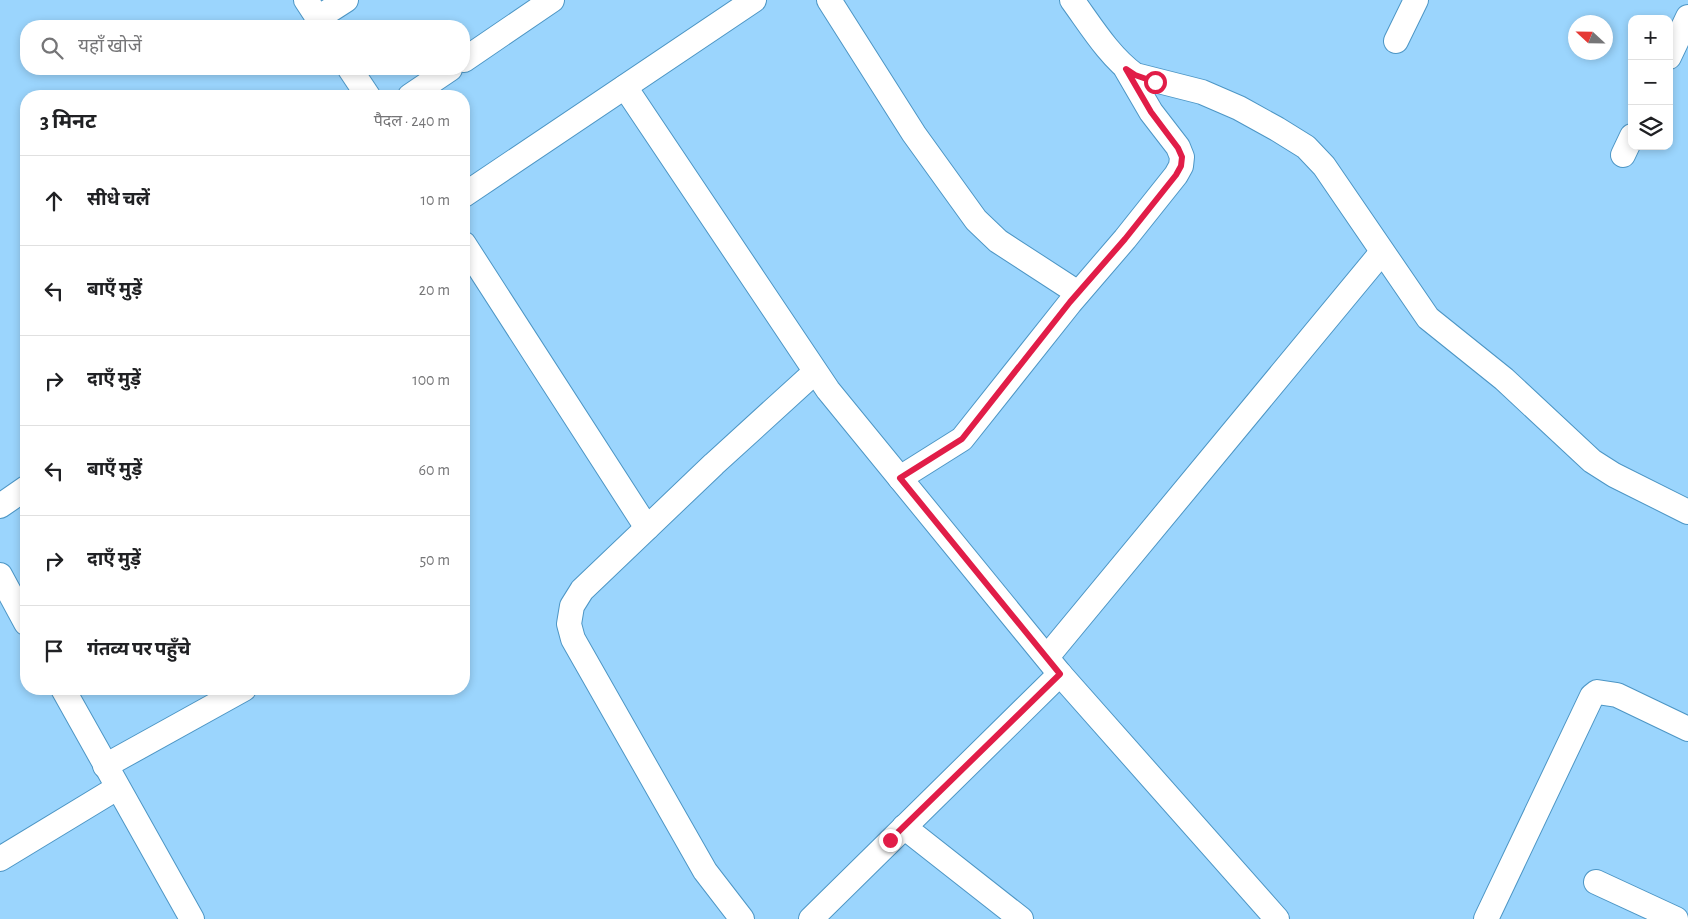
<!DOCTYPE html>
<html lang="hi">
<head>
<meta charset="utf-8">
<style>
  body { margin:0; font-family:"Alegreya Sans","Noto Sans Devanagari",sans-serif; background:#f2f2f2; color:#202124 }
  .controls { position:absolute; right:15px; top:15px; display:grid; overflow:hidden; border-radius:10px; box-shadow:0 2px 8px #0003 }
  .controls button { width:45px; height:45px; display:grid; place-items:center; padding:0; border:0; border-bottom:1px solid #e0e0e0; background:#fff; color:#202124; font:25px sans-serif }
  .compass { position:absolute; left:1568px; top:15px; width:45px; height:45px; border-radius:50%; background:#fff; box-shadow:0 2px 8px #0003; rotate:292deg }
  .stop { position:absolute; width:15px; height:15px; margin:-11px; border:4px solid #e11d48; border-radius:50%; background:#fff }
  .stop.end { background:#e11d48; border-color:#fff; box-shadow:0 1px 5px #0008 }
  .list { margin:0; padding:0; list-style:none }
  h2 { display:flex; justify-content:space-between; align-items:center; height:65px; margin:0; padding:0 20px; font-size:21px }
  h2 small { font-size:16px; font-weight:400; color:#757577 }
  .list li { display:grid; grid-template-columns:32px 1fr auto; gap:15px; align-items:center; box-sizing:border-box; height:90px; padding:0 20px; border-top:1px solid #e0e0e0 }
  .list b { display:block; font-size:19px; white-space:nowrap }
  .list em { font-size:16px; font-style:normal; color:#757577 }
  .icon { flex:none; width:28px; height:28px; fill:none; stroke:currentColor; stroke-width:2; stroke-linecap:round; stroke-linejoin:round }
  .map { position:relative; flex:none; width:1688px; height:919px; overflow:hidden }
  .search { position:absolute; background:#fff; box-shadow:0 2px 8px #0003; left:20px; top:20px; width:450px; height:55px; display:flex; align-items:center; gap:12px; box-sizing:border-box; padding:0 18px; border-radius:20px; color:#757577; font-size:19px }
  .panel { position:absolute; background:#fff; box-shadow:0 2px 8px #0003; left:20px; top:90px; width:450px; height:605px; border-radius:20px }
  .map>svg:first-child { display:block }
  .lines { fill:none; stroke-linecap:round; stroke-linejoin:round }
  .street-casing { stroke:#4d96c5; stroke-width:26 }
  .street { stroke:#fff; stroke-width:24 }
  .route { stroke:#e11d48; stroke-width:6 }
</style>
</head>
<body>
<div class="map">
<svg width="1688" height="919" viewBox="0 0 1688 919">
  <rect width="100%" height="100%" fill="#9bd5fd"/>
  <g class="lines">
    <g class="street-casing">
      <g id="street">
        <path d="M306 0 323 26"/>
        <path d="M829 0 914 134 976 220 998 241 1078 293"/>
        <path d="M1072 0C1091 26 1109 56 1135 75L1202 92 1239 108 1277 129 1306 147 1324 166 1428 318 1504 379 1592 461 1614 475 1688 512"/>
        <path d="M318 18 346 0"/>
        <path d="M1396 41 1416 0"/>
        <path d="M1669 57 1688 17"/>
        <path d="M464 60 552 0"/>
        <path d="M350 69 368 96"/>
        <path d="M625 87 828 390 1060 674 1277 919"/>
        <path d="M410 96 450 69"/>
        <path d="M1623 155 1632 136"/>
        <path d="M464 195 754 0"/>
        <path d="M464 244 647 528"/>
        <path d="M900 478 962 439 1070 303 1125 239 1176 175 1181 166 1182 157 1178 147 1151 112 1126 69"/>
        <path d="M0 506 26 488"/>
        <path d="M0 575 26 623"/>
        <path d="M1047 657 1382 252"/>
        <path d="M63 689 192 919"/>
        <path d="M105 766 244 689"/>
        <path d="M904 827 1021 919"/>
        <path d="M0 859 117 788"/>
        <path d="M1596 882 1676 919"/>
        <path d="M742 919 705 871 573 639 569 624 572 606 582 590 714 464 815 372"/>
        <path d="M811 919 1060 674"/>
        <path d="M1486 919 1592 696 1597 692 1617 695 1688 729"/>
      </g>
    </g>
    <use href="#street" class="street"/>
  </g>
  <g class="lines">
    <path class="route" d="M890 840 1060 674 900 478 962 439 1070 302 1125 239 1176 175 1181 166 1182 157 1178 148 1151 112 1126 69 1135 75 1155 82"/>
  </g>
</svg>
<div class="controls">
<button>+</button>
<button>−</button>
<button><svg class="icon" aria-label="layers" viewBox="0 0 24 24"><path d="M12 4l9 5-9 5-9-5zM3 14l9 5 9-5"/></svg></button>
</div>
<svg class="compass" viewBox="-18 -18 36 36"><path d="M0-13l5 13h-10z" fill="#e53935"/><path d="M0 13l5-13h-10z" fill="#757577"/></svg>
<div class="stop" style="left:1155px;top:82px"></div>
<div class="stop end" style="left:890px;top:840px"></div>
<div class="search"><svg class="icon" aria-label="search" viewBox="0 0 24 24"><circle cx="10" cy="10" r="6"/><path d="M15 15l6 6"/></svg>यहाँ खोजें</div>
<section class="panel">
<h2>3 मिनट<small>पैदल · 240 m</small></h2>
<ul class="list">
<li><svg class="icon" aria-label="ahead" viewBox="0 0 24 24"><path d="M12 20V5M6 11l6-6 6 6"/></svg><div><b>सीधे चलें</b></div><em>10 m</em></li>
<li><svg class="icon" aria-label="left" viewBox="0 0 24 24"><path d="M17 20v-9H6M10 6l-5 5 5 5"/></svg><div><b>बाएँ मुड़ें</b></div><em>20 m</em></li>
<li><svg class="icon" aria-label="right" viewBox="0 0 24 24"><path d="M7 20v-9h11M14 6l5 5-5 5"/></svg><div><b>दाएँ मुड़ें</b></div><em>100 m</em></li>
<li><svg class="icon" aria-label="left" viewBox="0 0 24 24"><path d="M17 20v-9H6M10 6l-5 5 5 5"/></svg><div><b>बाएँ मुड़ें</b></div><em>60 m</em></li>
<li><svg class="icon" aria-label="right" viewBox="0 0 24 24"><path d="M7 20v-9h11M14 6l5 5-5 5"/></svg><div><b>दाएँ मुड़ें</b></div><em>50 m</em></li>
<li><svg class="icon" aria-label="arrive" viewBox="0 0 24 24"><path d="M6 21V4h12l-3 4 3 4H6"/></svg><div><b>गंतव्य पर पहुँचे</b></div></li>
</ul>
</section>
</div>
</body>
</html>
